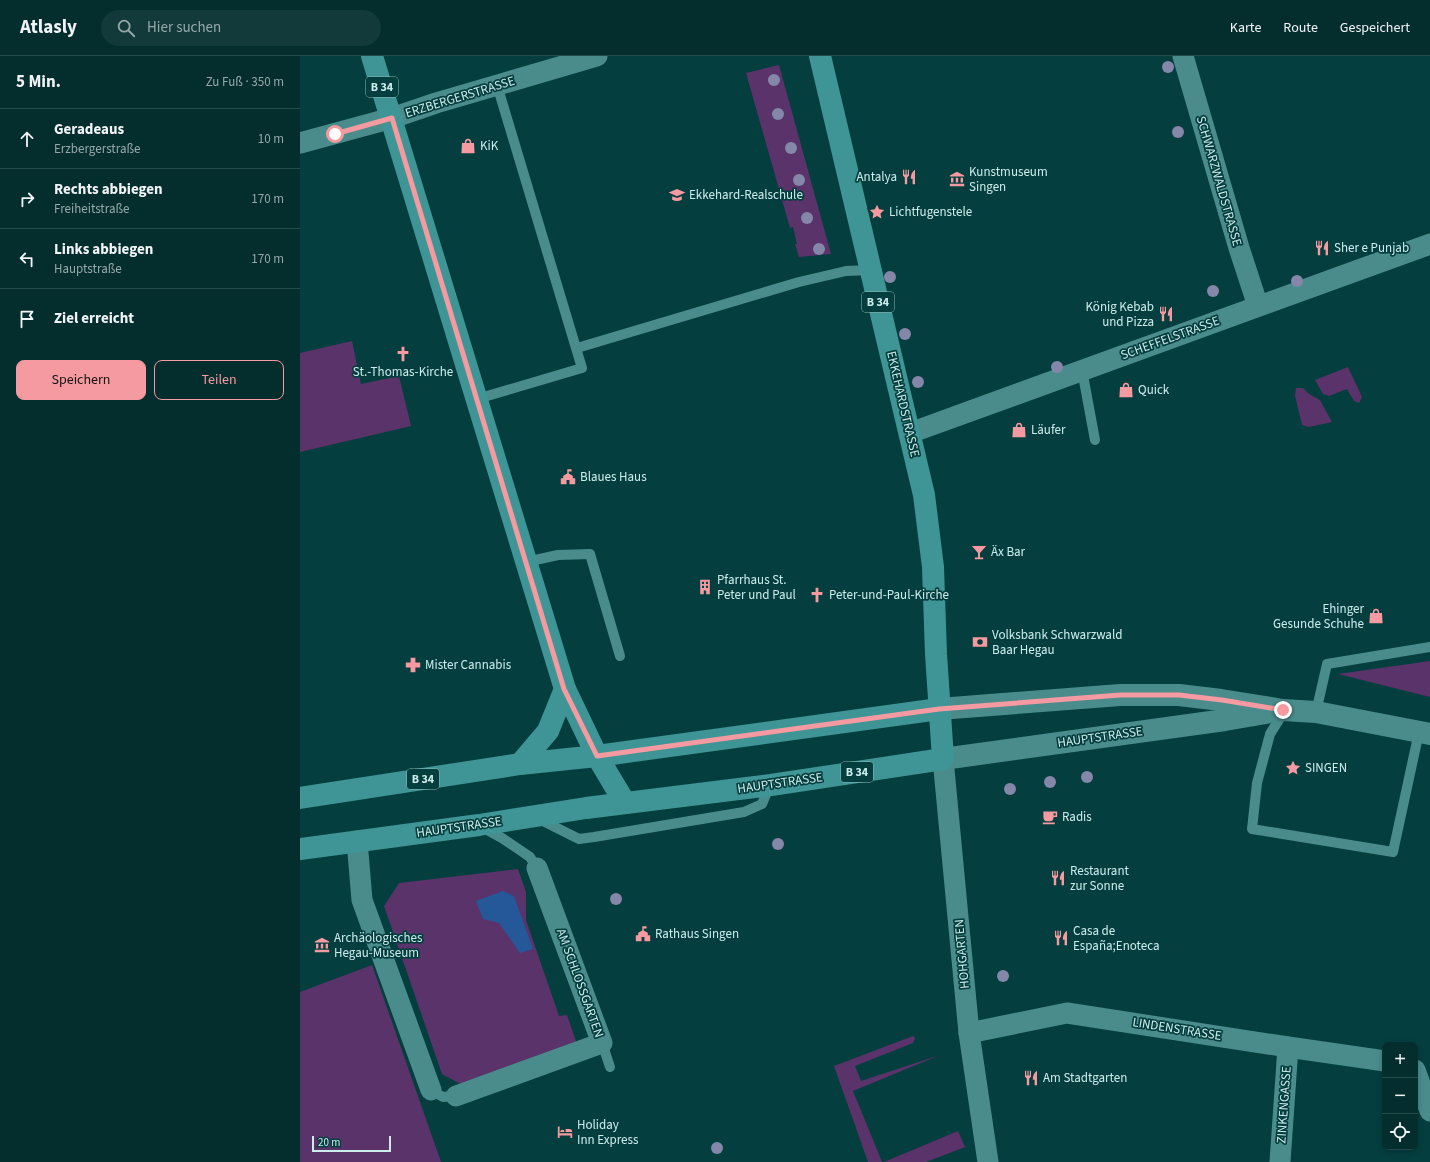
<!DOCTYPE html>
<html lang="de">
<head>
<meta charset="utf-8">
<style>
  body { margin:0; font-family:"Source Sans 3",sans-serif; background:#123a3a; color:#f1f3f6 }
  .controls { position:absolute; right:12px; bottom:12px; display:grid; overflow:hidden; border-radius:8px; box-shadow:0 2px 6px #0003 }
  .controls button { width:36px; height:36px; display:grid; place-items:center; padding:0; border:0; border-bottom:1px solid #254a4a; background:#042e2e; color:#f1f3f6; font:20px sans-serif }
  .scale { position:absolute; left:12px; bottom:10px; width:79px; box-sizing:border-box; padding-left:4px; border:2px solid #ccecec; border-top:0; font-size:11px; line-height:14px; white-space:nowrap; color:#ccecec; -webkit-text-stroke:3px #053e3e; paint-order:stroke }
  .stop { position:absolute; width:12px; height:12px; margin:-9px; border:3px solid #f49aa0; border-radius:50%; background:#fff }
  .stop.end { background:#f49aa0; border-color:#fff; box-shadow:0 1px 4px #0008 }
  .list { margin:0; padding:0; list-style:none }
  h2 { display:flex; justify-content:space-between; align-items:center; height:52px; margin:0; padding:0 16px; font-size:17px }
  h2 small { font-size:13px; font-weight:400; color:#97a8aa }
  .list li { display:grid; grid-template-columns:26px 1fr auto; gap:12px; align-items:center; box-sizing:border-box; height:60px; padding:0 16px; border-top:1px solid #254a4a }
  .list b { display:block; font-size:15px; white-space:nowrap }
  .list p { margin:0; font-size:13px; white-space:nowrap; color:#97a8aa }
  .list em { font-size:13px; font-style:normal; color:#97a8aa }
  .actions { display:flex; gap:8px; padding:12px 16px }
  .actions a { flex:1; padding:9px 0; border:1px solid #f49aa0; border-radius:8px; text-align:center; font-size:14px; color:#f49aa0 }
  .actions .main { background:#f49aa0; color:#111 }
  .icon { flex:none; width:22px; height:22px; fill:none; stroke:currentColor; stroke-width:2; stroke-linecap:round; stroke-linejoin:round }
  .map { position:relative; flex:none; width:1130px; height:1106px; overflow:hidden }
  header { display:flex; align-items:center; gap:24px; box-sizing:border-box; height:56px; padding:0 20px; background:#042e2e; border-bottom:1px solid #254a4a }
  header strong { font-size:19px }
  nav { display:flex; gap:22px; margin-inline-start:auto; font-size:14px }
  .search { width:280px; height:36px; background:#123a3a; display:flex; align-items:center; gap:10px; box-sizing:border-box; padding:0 14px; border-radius:22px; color:#97a8aa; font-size:15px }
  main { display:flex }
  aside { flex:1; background:#042e2e }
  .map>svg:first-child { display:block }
  .green { fill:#5a336a }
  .water { fill:#245899 }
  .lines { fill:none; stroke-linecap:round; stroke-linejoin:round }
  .lane { stroke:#4a8c8c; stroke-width:10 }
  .street { stroke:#4a8c8c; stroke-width:21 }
  .secondary { stroke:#4a8c8c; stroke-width:22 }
  .primary { stroke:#3f9595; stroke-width:22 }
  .tree { fill:#8487a8 }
  .route { stroke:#f49aa0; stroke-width:5 }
  .labels { text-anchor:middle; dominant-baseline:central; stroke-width:3.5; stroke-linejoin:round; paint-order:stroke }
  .shield { fill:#053e3e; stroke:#90b8b8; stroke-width:1 }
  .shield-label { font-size:12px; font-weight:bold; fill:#ccecec }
  .street-label { font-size:13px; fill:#ccecec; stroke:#053e3e }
  .poi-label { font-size:13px; fill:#ccecec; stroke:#053e3e; text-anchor:start }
</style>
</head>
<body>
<header>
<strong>Atlasly</strong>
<div class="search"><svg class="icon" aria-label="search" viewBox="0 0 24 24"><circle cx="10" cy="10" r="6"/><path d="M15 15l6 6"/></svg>Hier suchen</div>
<nav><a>Karte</a><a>Route</a><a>Gespeichert</a></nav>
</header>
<main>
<aside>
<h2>5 Min.<small>Zu Fuß · 350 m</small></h2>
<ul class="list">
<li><svg class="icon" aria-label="ahead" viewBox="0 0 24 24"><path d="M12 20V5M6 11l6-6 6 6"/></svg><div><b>Geradeaus</b><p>Erzbergerstraße</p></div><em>10 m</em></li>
<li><svg class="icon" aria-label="right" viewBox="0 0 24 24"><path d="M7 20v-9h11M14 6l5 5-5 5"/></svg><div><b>Rechts abbiegen</b><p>Freiheitstraße</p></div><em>170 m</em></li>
<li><svg class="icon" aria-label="left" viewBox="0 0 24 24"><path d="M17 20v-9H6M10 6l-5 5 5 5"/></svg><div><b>Links abbiegen</b><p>Hauptstraße</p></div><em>170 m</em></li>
<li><svg class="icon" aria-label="arrive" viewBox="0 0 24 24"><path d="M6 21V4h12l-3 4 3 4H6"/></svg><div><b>Ziel erreicht</b></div></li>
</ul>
<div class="actions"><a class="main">Speichern</a><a>Teilen</a></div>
</aside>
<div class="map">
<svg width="1130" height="1106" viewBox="0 0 1130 1106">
  <rect width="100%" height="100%" fill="#053e3e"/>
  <g class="green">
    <path d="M479 9 531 198 499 201 495 188H497L493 171 490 172 446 17Z"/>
    <path d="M52 285 61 328 99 320 111 370 0 396V297Z"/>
    <path d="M1048 311 1062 341 1059 347 1054 345 1047 333 1029 340 1023 338 1015 324Z"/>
    <path d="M996 332H1003L1009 338 1020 344 1032 366 1009 371 1002 369 995 340Z"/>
    <path d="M1130 605V641L1038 618Z"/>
    <path d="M218 813 226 836V864L259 960 267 959 277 988 162 1029 142 1018 84 850 99 827Z"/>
    <path d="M72 909 141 1106H0V936Z"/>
    <path d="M613 980 615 982 613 987 555 1010 561 1025 640 999 553 1035 582 1106H568L534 1010Z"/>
    <path d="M658 1075 665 1091 660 1093 626 1106H584Z"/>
  </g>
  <path class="water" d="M203 835 214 840 233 893 220 897 199 867 183 863 176 845Z"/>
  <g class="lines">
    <g class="lane">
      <path d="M277 292 499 226 546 215 571 214"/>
      <path d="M782 314 795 384"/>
      <path d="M177 343 282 312 197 29"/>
      <path d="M226 506 258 499 290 498 320 600"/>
      <path d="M983 654 980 662 970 678 957 727 952 773 1093 796 1119 676"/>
      <path d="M1016 656 1027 608 1130 591"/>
      <path d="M239 763 279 783 294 781 444 756 462 748 470 729"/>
      <path d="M182 771 202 782 230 801 237 812"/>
      <path d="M302 987 310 1011"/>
      <path d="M131 1034 143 1041 156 1040"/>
    </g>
    <g class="street">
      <path d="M883 0 939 192 958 250"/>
      <path d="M0 87 92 62 136 47 297 0"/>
      <path d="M610 377 1130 188"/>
      <path d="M643 703 669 977 688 1106"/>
      <path d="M57 785 62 844 131 1034"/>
      <path d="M669 977 767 957 988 991 1085 1005"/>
      <path d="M1115 1014 1130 1055"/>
      <path d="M156 1040 302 987 237 812"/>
      <path d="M980 1106 988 991"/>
    </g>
    <g class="secondary">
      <path d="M639 653 820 639H879L921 644 983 654 1016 656 1130 678"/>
      <path d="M643 703 925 664 966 657"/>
    </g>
    <g class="primary">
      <path d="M72 0 265 633 297 700 325 747"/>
      <path d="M220 708 248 675 265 633"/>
      <path d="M0 742 220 708 297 700 639 653"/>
      <path d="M0 793 179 769 286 752 471 729 643 703 636 598 633 511 624 439 520 0"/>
    </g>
  </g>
  <g class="tree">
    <circle cx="868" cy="11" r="6"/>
    <circle cx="474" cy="24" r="6"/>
    <circle cx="478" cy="58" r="6"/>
    <circle cx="878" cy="76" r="6"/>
    <circle cx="491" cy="92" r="6"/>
    <circle cx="499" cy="124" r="6"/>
    <circle cx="507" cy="162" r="6"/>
    <circle cx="519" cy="193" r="6"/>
    <circle cx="590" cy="221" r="6"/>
    <circle cx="997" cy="225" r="6"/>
    <circle cx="913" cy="235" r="6"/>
    <circle cx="605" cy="278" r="6"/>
    <circle cx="757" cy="311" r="6"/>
    <circle cx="618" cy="326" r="6"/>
    <circle cx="787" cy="721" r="6"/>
    <circle cx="750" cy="726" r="6"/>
    <circle cx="710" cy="733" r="6"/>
    <circle cx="478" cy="788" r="6"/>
    <circle cx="316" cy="843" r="6"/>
    <circle cx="703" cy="920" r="6"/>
    <circle cx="417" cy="1092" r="6"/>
  </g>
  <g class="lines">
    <path class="route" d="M35 78 92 62 264 633 297 700 639 653 820 639H879L922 644 983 654"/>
  </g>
  <defs>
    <g id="shop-bare" transform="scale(1.2)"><path d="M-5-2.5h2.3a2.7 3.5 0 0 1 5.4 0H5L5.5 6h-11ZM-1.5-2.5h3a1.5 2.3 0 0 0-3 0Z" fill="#f49aa0" stroke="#053e3e" stroke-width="2.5" paint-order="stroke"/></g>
    <g id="restaurant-bare" transform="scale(1.2)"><path d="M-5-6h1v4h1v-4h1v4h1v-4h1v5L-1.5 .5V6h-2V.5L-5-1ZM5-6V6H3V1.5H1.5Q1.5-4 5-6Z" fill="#f49aa0" stroke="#053e3e" stroke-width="2.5" paint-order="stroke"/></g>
    <g id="museum-bare" transform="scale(1.2)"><path d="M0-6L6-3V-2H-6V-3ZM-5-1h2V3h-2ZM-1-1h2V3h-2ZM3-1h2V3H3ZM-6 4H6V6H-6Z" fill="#f49aa0" stroke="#053e3e" stroke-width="2.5" paint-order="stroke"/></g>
    <g id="school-bare" transform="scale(1.2)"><path d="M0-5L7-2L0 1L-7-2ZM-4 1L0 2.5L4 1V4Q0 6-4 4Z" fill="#f49aa0" stroke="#053e3e" stroke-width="2.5" paint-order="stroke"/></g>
    <g id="sight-bare" transform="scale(1.2)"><path d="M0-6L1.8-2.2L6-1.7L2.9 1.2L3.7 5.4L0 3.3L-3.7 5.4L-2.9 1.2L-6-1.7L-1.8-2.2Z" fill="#f49aa0" stroke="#053e3e" stroke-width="2.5" paint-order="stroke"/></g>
    <g id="church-bare" transform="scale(1.2)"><path d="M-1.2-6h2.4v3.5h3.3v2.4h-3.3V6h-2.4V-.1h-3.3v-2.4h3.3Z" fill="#f49aa0" stroke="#053e3e" stroke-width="2.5" paint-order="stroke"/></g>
    <g id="civic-bare" transform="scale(1.2)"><path d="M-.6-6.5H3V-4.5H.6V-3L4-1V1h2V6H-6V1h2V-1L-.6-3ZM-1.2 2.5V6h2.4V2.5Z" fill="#f49aa0" stroke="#053e3e" stroke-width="2.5" paint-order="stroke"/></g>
    <g id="bar-bare" transform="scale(1.2)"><path d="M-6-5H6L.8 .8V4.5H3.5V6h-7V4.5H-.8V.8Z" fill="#f49aa0" stroke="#053e3e" stroke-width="2.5" paint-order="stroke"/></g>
    <g id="building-bare" transform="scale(1.2)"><path d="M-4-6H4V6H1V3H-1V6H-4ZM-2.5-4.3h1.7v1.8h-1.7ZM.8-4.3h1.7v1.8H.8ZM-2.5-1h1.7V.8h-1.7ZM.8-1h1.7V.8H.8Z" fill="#f49aa0" stroke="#053e3e" stroke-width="2.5" paint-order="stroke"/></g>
    <g id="bank-bare" transform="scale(1.2)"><path d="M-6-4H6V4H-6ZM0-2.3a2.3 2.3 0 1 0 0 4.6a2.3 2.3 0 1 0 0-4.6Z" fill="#f49aa0" stroke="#053e3e" stroke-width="2.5" paint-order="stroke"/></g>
    <g id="pharmacy-bare" transform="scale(1.2)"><path d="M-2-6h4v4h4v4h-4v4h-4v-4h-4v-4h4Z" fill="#f49aa0" stroke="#053e3e" stroke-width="2.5" paint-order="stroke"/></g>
    <g id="cafe-bare" transform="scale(1.2)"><path d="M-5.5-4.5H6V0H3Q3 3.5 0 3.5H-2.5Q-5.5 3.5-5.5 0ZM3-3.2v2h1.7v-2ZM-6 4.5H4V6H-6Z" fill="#f49aa0" stroke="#053e3e" stroke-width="2.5" paint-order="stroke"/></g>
    <g id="hotel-bare" transform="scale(1.2)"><path d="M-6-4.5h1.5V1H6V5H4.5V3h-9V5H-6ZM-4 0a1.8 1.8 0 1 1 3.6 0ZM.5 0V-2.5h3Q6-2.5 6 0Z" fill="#f49aa0" stroke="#053e3e" stroke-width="2.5" paint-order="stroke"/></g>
  </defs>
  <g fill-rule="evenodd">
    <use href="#shop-bare" x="168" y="90"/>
    <use href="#restaurant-bare" x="609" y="121"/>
    <use href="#museum-bare" x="657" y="123"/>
    <use href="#school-bare" x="377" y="139"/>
    <use href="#sight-bare" x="577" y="156"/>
    <use href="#restaurant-bare" x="1022" y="192"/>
    <use href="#restaurant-bare" x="866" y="258"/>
    <use href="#church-bare" x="103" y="298"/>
    <use href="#shop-bare" x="826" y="334"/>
    <use href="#shop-bare" x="719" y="374"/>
    <use href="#civic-bare" x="268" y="421"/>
    <use href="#bar-bare" x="679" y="496"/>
    <use href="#building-bare" x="405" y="531"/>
    <use href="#church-bare" x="517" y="539"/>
    <use href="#shop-bare" x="1076" y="560"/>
    <use href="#bank-bare" x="680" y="586"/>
    <use href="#pharmacy-bare" x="113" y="609"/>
    <use href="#sight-bare" x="993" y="712"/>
    <use href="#cafe-bare" x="750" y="761"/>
    <use href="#restaurant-bare" x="758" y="822"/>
    <use href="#civic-bare" x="343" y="878"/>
    <use href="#restaurant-bare" x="761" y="882"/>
    <use href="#museum-bare" x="22" y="889"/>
    <use href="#restaurant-bare" x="731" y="1022"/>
    <use href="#hotel-bare" x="265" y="1076"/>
  </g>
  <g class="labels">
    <g class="shield">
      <rect x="66" y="21" width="32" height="20" rx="3"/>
      <rect x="562" y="236" width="32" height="20" rx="3"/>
      <rect x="541" y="706" width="32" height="20" rx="3"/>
      <rect x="107" y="713" width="32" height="20" rx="3"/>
    </g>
    <g class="shield-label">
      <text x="82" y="31">B 34</text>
      <text x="578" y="246">B 34</text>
      <text x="557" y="716">B 34</text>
      <text x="123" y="723">B 34</text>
    </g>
    <g class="street-label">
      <text transform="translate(160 41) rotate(-17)">ERZBERGERSTRASSE</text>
      <text transform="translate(919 125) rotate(74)">SCHWARZWALDSTRASSE</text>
      <text transform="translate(870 282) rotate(-20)">SCHEFFELSTRASSE</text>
      <text transform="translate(603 348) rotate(77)">EKKEHARDSTRASSE</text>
      <text transform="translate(800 681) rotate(-8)">HAUPTSTRASSE</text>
      <text transform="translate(480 727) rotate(-8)">HAUPTSTRASSE</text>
      <text transform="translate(159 771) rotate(-8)">HAUPTSTRASSE</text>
      <text transform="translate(662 898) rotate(-95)">HOHGARTEN</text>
      <text transform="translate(280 927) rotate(70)">AM SCHLOSSGARTEN</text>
      <text transform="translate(877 973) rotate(9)">LINDENSTRASSE</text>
      <text transform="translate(984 1049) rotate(-86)">ZINKENGASSE</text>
    </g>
    <g class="poi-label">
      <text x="180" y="90">KiK</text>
      <text x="669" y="116">Kunstmuseum<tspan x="669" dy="15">Singen</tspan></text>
      <text x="597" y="121" text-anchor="end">Antalya</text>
      <text x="389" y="139">Ekkehard-Realschule</text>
      <text x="589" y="156">Lichtfugenstele</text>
      <text x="1034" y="192">Sher e Punjab</text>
      <text x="854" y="251" text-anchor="end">König Kebab<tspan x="854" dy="15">und Pizza</tspan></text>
      <text x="103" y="316" text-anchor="middle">St.-Thomas-Kirche</text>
      <text x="838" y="334">Quick</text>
      <text x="731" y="374">Läufer</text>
      <text x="280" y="421">Blaues Haus</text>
      <text x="691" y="496">Äx Bar</text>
      <text x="417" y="524">Pfarrhaus St.<tspan x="417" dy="15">Peter und Paul</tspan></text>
      <text x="529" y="539">Peter-und-Paul-Kirche</text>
      <text x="1064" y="553" text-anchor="end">Ehinger<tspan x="1064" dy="15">Gesunde Schuhe</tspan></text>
      <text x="692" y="579">Volksbank Schwarzwald<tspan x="692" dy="15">Baar Hegau</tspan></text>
      <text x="125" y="609">Mister Cannabis</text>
      <text x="1005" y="712">SINGEN</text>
      <text x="762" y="761">Radis</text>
      <text x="770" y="815">Restaurant<tspan x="770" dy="15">zur Sonne</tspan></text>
      <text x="773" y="875">Casa de<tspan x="773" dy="15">España;Enoteca</tspan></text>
      <text x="355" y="878">Rathaus Singen</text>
      <text x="34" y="882">Archäologisches<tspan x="34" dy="15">Hegau-Museum</tspan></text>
      <text x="743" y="1022">Am Stadtgarten</text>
      <text x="277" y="1069">Holiday<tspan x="277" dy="15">Inn Express</tspan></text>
    </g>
  </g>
</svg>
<div class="controls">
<button>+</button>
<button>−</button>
<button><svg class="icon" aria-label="locate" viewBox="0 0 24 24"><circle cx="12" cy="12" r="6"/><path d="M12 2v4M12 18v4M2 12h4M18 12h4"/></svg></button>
</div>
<div class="scale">20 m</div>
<div class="stop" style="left:35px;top:78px"></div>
<div class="stop end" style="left:983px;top:654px"></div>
</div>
</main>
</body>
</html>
